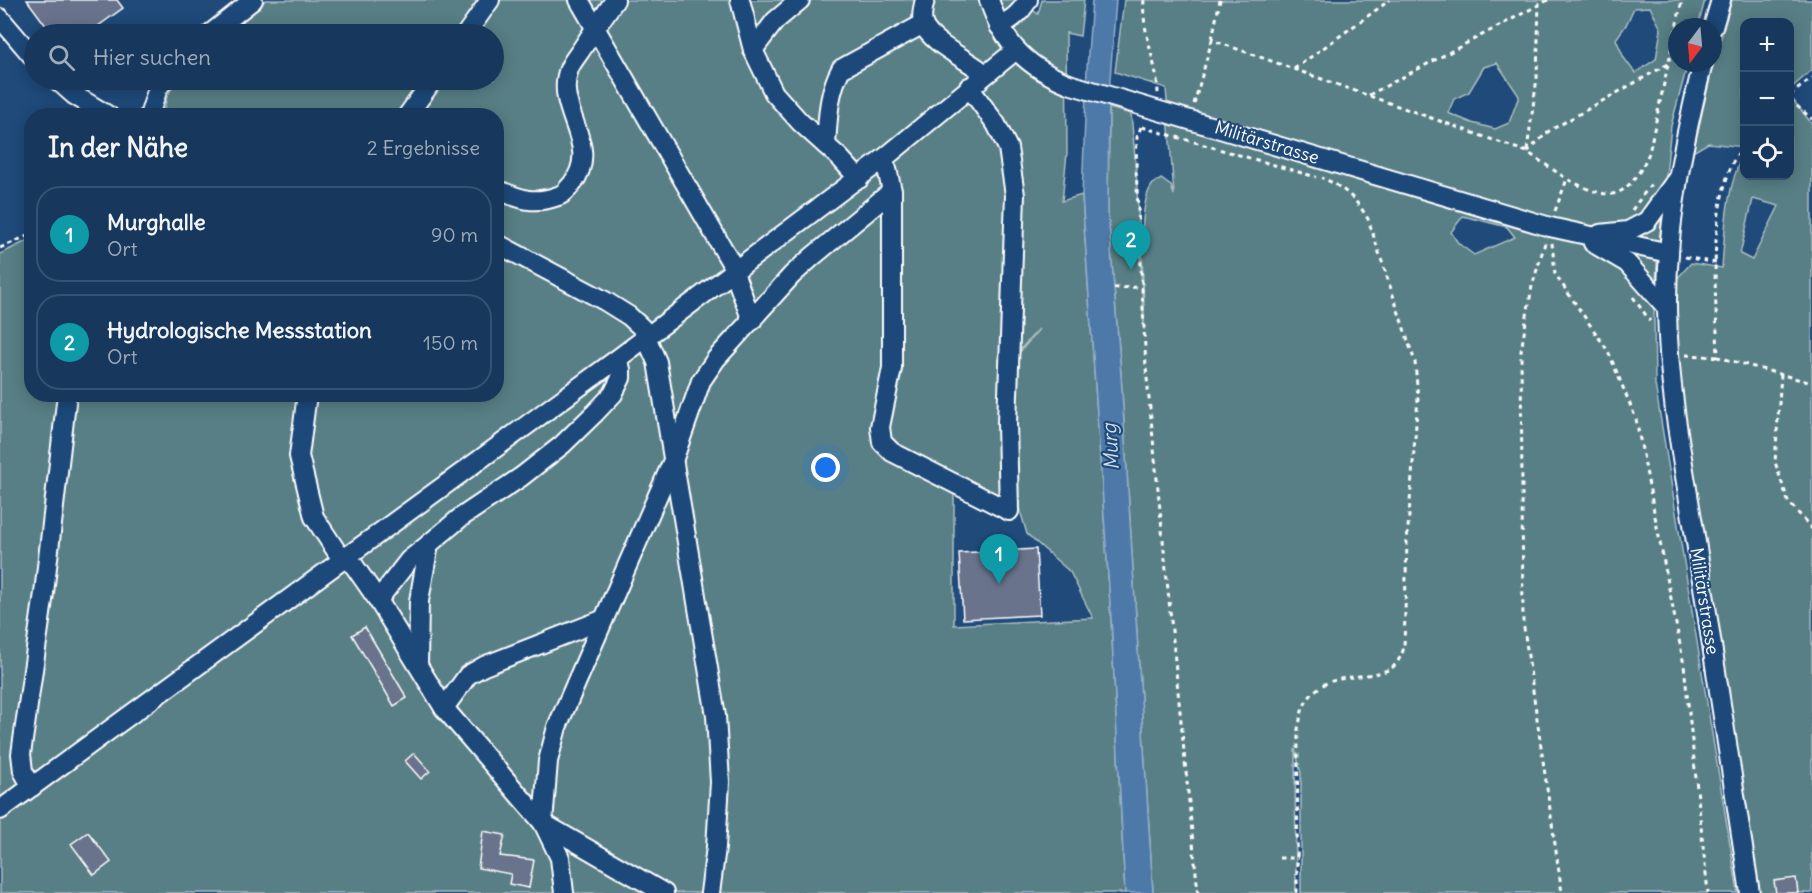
<!DOCTYPE html>
<html lang="de">
<head>
<meta charset="utf-8">
<style>
  body { margin:0; font-family:Delius,sans-serif; background:#244365; color:#f1f3f6 }
  .controls { position:absolute; right:18px; top:18px; display:grid; overflow:hidden; border-radius:12px; box-shadow:0 3px 15px #0003 }
  .controls button { width:54px; height:54px; display:grid; place-items:center; padding:0; border:0; border-bottom:2px solid #365272; background:#17385c; color:#f1f3f6; font:30px sans-serif }
  .compass { position:absolute; left:1668px; top:18px; width:54px; height:54px; border-radius:50%; background:#17385c; box-shadow:0 3px 15px #0003; rotate:196deg }
  .you { position:absolute; left:826px; top:468px; width:21px; height:21px; margin:-15px; border:4px solid #fff; border-radius:50%; background:#1a73e8; box-shadow:0 0 0 9px #1a73e833 }
  .badge { display:grid; place-items:center; width:39px; height:39px; border-radius:50%; background:#ff9aa2; color:#fff; font-size:20px; font-weight:700 }
  .pin { position:absolute; translate:-50% -50px; filter:drop-shadow(0 2px 3px #0008) }
  .pin::after { content:''; position:absolute; top:32px; width:21px; height:18px; background:inherit; clip-path:polygon(0 0,100% 0,50% 100%) }
  .list { margin:0; padding:0; list-style:none }
  h2 { display:flex; justify-content:space-between; align-items:center; height:78px; margin:0; padding:0 24px; font-size:26px }
  h2 small { font-size:20px; font-weight:400; color:#9eacbb }
  .list li { display:grid; grid-template-columns:39px 1fr auto; gap:18px; align-items:center; box-sizing:border-box; height:96px; margin:0 12px 12px; padding:0 12px; border:2px solid #365272; border-radius:24px }
  .list b { display:block; font-size:22px; white-space:nowrap }
  .list p { margin:0; font-size:20px; white-space:nowrap; color:#9eacbb }
  .list em { font-size:20px; font-style:normal; color:#9eacbb }
  .icon { flex:none; width:33px; height:33px; fill:none; stroke:currentColor; stroke-width:2; stroke-linecap:round; stroke-linejoin:round }
  .map { position:relative; flex:none; width:1812px; height:893px; overflow:hidden }
  .search { position:absolute; background:#17385c; box-shadow:0 3px 15px #0003; left:24px; top:24px; width:480px; height:66px; display:flex; align-items:center; gap:15px; box-sizing:border-box; padding:0 21px; border-radius:33px; color:#9eacbb; font-size:22px }
  .panel { position:absolute; background:#17385c; box-shadow:0 3px 15px #0003; left:24px; top:108px; width:480px; height:294px; border-radius:24px }
  .map>svg:first-child { display:block }
  .green { fill:#597f85; stroke:#acbfc2; stroke-width:1.5; fill-rule:evenodd }
  .water { fill:#4e79a9; stroke:#95afcb; stroke-width:1.5 }
  .building { fill:#6b738c; stroke:#fff; stroke-width:1.5 }
  .lines { fill:none; stroke-linecap:round; stroke-linejoin:round }
  .minor-casing { stroke:#fff; stroke-width:22 }
  .path { stroke:#fff; stroke-width:3; stroke-dasharray:4.5 4.5; stroke-linecap:butt }
  .minor { stroke:#1f4a7a; stroke-width:18 }
  .labels { text-anchor:middle; dominant-baseline:central; stroke-width:4.5; stroke-linejoin:round; paint-order:stroke }
  .street-label { font-size:18px; fill:#fff; stroke:#1f4a7a }
  .water-label { font-size:20px; font-style:italic; fill:#d3deea; stroke:#1f4a7a }
</style>
</head>
<body>
<div class="map">
<svg width="1812" height="893" viewBox="0 0 1812 893">
  <rect width="100%" height="100%" fill="#1f4a7a"/>
  <filter id="ink" filterUnits="userSpaceOnUse"><feTurbulence type="fractalNoise" baseFrequency=".0167" numOctaves="2"/><feDisplacementMap in="SourceGraphic" scale="12" xChannelSelector="R" yChannelSelector="G"/><feConvolveMatrix kernelMatrix="1 2 1 2 8 2 1 2 1" color-interpolation-filters="sRGB"/></filter>
  <g filter="url(#ink)">
    <g class="green">
      <path d="M266 0H1019L1038 14 1042 0H1084L1080 36 1066 33 1067 153 1062 201 1082 195 1111 618 1125 893H0V254L31 239 32 394H496V116L163 115 167 96 177 80H494V34H223ZM1039 329 1015 358 1013 407 1019 507 1027 534 1070 572 1093 618 954 625V488L1004 501 1001 370Z"/>
      <path d="M1124 0H1705L1698 27H1677V63H1688L1671 126 1657 263 1654 316 1655 384 1738 893H1301V773L1295 749 1296 893H1153L1121 375 1108 213 1109 108 1131 114 1136 168 1144 330C1146 300 1134 205 1153 184 1155 182 1158 181 1161 179L1171 186 1174 195 1166 88 1115 72ZM1650 7 1661 29 1656 59 1635 73 1624 58 1616 39 1626 25 1634 8ZM1497 63 1519 96 1509 123 1495 129 1472 123 1448 113 1454 99 1469 92 1484 67ZM1463 216 1507 227 1515 237 1474 255 1458 243 1451 232Z"/>
      <path d="M1732 0H1812V70L1790 89V22H1744V147L1708 143 1693 152 1713 65Z"/>
      <path d="M1790 96 1812 124V893H1757L1693 485 1680 383 1675 281 1691 263 1722 268C1725 228 1726 188 1744 152V176H1790ZM1753 199 1779 206 1752 260 1740 254Z"/>
    </g>
    <path class="water" d="M1092 0H1116L1109 92 1108 213 1121 375 1153 893H1125L1111 618 1082 195 1087 68Z"/>
    <g class="building">
      <path d="M27 0H117L123 8 87 34H52Z"/>
      <path d="M1036 549 1040 615 963 619 959 553Z"/>
      <path d="M365 627 407 698 394 706 352 635Z"/>
      <path d="M414 753 430 771 421 779 405 761Z"/>
      <path d="M483 831 505 835 500 856 534 860 529 888 509 884 511 874 478 868Z"/>
      <path d="M88 832 111 862 94 875 71 844Z"/>
      <path d="M1796 878 1798 893H1776L1774 881Z"/>
    </g>
    <g class="lines">
      <g class="minor-casing">
        <g id="minor">
          <path d="M579 0 730 261 752 321"/>
          <path d="M740 0 753 50 774 93 800 122 840 158 859 179"/>
          <path d="M925 0C923 7 921 16 923 24 930 43 969 60 985 74"/>
          <path d="M989 0C1003 44 1029 69 1072 85L1550 227 1669 253"/>
          <path d="M0 18 34 58"/>
          <path d="M999 26C1013 19 1020 13 1028 0"/>
          <path d="M1713 27 1721 0"/>
          <path d="M210 34 253 0"/>
          <path d="M466 34 490 0"/>
          <path d="M753 50 775 21 800 0"/>
          <path d="M1703 63C1683 143 1666 226 1667 309 1668 389 1684 469 1697 548 1714 663 1732 778 1750 893"/>
          <path d="M57 80 74 95 109 116"/>
          <path d="M149 116 158 88 164 80"/>
          <path d="M407 116 433 80"/>
          <path d="M826 145C828 118 828 93 841 69L923 24"/>
          <path d="M496 189C520 199 532 205 558 196 565 194 567 189 572 184 603 145 553 110 569 69 571 63 577 56 581 50 592 33 603 17 615 0"/>
          <path d="M892 191V368L880 427 882 442 892 452 1009 511 1007 423 1015 195 1008 148 996 124 969 87"/>
          <path d="M1600 234 1628 231 1647 221 1677 179"/>
          <path d="M496 243 605 301 629 316 642 328 657 362 716 716 720 782 716 847 710 893"/>
          <path d="M1593 243 1627 263 1667 308"/>
          <path d="M307 394 299 456 314 517 337 552 353 564 378 600 444 708 543 823 560 858 564 893"/>
          <path d="M378 600 409 560 429 544"/>
          <path d="M418 665 419 601 429 544 460 518 521 477 562 445 595 413 613 394 621 378V369L616 360"/>
          <path d="M444 708 468 675 484 666 602 620"/>
          <path d="M32 787 23 771 21 754 44 593 67 394"/>
          <path d="M0 810 616 360 882 160 1016 50"/>
          <path d="M543 823 548 761 557 727 674 458 701 381 716 359 792 275 812 257 892 191 887 169 882 160"/>
          <path d="M543 823 664 893"/>
        </g>
      </g>
      <g class="path">
        <path d="M1144 0C1141 33 1158 63 1158 95"/>
        <path d="M1212 39 1220 0"/>
        <path d="M1294 69 1390 0"/>
        <path d="M1369 95 1548 0"/>
        <path d="M1790 95 1812 78"/>
        <path d="M1790 100 1812 119"/>
        <path d="M1194 104 1212 40 1527 152 1567 179"/>
        <path d="M1141 127 1137 137 1136 168 1146 368 1198 893"/>
        <path d="M1142 127 1316 177"/>
        <path d="M1744 145C1740 151 1735 157 1732 164 1708 222 1716 296 1718 357L1812 383"/>
        <path d="M1527 150 1537 78 1539 0"/>
        <path d="M1527 152 1549 131 1668 64"/>
        <path d="M1632 210 1651 184"/>
        <path d="M1555 211 1567 179C1579 185 1598 195 1612 194 1630 192 1643 167 1649 153L1682 0"/>
        <path d="M1545 243 1532 286 1521 351 1523 621 1562 893"/>
        <path d="M1552 243 1555 274 1608 351 1636 419 1684 665 1708 893"/>
        <path d="M0 248 32 234"/>
        <path d="M1685 257 1716 263"/>
        <path d="M1114 288 1142 287"/>
        <path d="M1633 297 1650 321"/>
        <path d="M1686 355 1718 357"/>
        <path d="M1781 374 1775 462 1788 501 1812 529"/>
        <path d="M1279 858H1298"/>
        <path d="M1297 893 1298 729C1300 721 1301 712 1304 706 1323 669 1356 682 1388 670 1397 666 1401 656 1404 648L1407 541 1418 398 1415 362 1368 219C1357 200 1343 186 1322 178"/>
      </g>
      <use href="#minor" class="minor"/>
    </g>
  </g>
  <g class="labels">
    <g class="street-label">
      <text transform="translate(1267 142) rotate(17)">Militärstrasse</text>
      <text transform="translate(1705 601) rotate(81)">Militärstrasse</text>
    </g>
    <g class="water-label">
      <text transform="translate(1110 447) rotate(-94)">Murg</text>
    </g>
  </g>
</svg>
<div class="controls">
<button>+</button>
<button>−</button>
<button><svg class="icon" aria-label="locate" viewBox="0 0 24 24"><circle cx="12" cy="12" r="6"/><path d="M12 2v4M12 18v4M2 12h4M18 12h4"/></svg></button>
</div>
<svg class="compass" viewBox="-18 -18 36 36"><path d="M0-13l5 13h-10z" fill="#e53935"/><path d="M0 13l5-13h-10z" fill="#9eacbb"/></svg>
<div class="you"></div>
<div class="pin badge" style="left:999px;top:584px;background:#0f9aa8">1</div>
<div class="pin badge" style="left:1131px;top:270px;background:#0f9aa8">2</div>
<div class="search"><svg class="icon" aria-label="search" viewBox="0 0 24 24"><circle cx="10" cy="10" r="6"/><path d="M15 15l6 6"/></svg>Hier suchen</div>
<section class="panel">
<h2>In der Nähe<small>2 Ergebnisse</small></h2>
<ul class="list">
<li><span class="badge" style="background:#0f9aa8">1</span><div><b>Murghalle</b><p>Ort</p></div><em>90 m</em></li>
<li><span class="badge" style="background:#0f9aa8">2</span><div><b>Hydrologische Messstation</b><p>Ort</p></div><em>150 m</em></li>
</ul>
</section>
</div>
</body>
</html>
